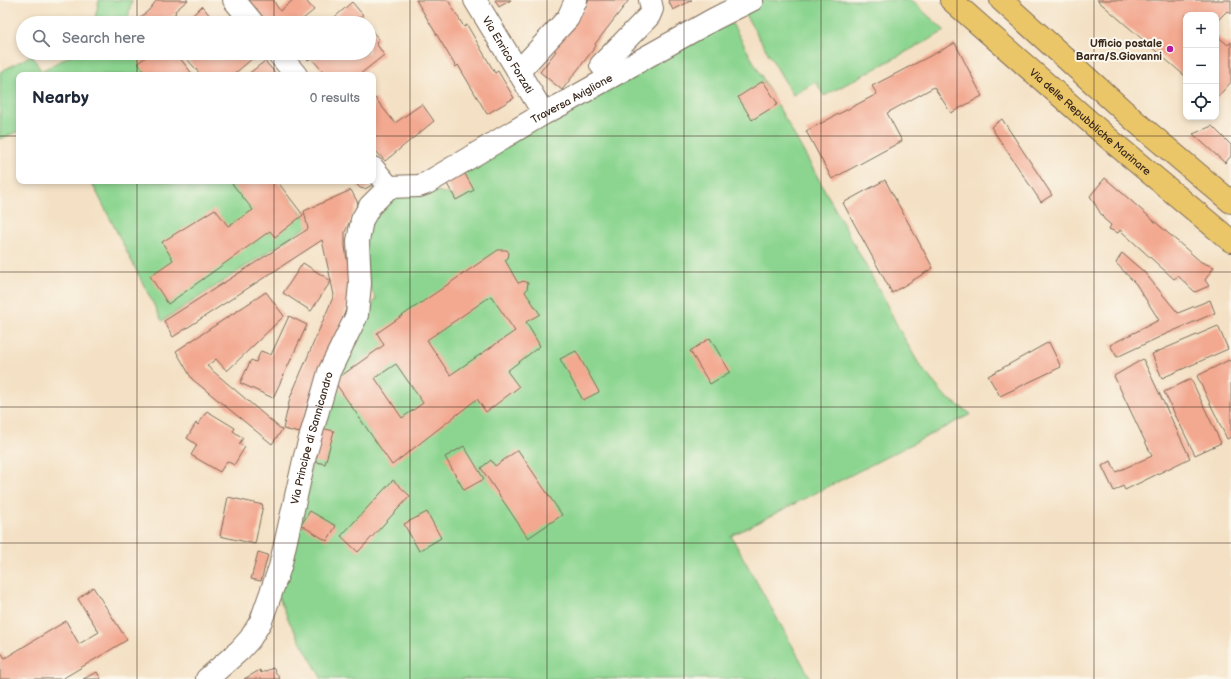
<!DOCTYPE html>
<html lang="en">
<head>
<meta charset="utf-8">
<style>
  body { margin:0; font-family:"Balsamiq Sans",sans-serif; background:#f6f6f7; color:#1f2937 }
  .controls { position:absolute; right:12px; top:12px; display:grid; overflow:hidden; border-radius:8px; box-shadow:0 2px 6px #0003 }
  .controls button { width:36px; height:36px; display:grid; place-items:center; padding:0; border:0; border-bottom:1px solid #e0e1e3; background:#fff; color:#1f2937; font:20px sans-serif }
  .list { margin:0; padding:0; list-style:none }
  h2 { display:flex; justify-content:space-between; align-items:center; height:52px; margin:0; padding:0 16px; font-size:17px }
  h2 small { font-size:13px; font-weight:400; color:#747a83 }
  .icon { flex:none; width:22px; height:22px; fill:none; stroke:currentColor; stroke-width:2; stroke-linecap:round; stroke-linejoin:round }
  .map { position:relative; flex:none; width:1231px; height:679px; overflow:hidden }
  .search { position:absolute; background:#fff; box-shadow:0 2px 6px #0003; left:16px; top:16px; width:360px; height:44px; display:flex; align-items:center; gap:10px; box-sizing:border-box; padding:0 14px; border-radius:22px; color:#747a83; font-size:15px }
  .panel { position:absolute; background:#fff; box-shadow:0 2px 6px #0003; left:16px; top:72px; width:360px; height:112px; border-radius:8px }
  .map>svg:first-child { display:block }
  .green { fill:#8cd590; stroke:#648057 }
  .building { fill:#f3a890; fill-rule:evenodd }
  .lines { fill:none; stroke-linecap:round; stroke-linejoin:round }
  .minor-casing { stroke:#7c6a58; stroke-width:24 }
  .major-casing { stroke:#7c6a58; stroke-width:24 }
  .minor { stroke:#fff; stroke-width:22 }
  .major { stroke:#ebc669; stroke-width:22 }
  .grid { fill:none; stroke:#3b2a1e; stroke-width:1; stroke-opacity:0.55 }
  .poi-dot { fill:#b5179e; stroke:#fbf7ec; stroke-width:1.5 }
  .labels { text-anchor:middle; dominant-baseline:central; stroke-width:4; stroke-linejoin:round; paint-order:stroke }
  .poi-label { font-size:11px; font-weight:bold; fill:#3b2a1e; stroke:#fbf7ec; text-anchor:end }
  .street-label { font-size:11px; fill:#3b2a1e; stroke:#fbf7ec }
</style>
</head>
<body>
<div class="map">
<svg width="1231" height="679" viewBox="0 0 1231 679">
  <rect width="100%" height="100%" fill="#fbf7ec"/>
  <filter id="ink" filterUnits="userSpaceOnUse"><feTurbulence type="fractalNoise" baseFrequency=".025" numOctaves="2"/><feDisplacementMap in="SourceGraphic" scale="8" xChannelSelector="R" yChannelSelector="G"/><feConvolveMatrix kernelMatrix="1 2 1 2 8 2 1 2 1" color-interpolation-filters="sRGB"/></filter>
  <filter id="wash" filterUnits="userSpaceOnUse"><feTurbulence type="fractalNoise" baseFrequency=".012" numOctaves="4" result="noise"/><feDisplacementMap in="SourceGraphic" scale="16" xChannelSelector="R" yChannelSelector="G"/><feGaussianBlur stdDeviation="0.9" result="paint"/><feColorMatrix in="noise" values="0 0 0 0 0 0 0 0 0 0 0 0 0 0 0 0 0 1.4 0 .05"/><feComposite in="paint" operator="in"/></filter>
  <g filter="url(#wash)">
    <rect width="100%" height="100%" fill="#f4e1c5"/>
    <g class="green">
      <path d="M99 0H132L128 18 133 23H94Z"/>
      <path d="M766 0H911L945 31 824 96 816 82 793 95 743 11Z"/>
      <path d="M723 21 733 25 822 185 884 299 899 329 920 366 946 397 971 414 731 536 811 679H322L290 623 277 593 335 378 376 298 372 292 367 272 365 237 372 216 391 195 431 189 457 197 445 174Z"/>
      <path d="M75 53H174L193 75H19V131L0 139V72L32 55 41 71Z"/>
      <path d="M91 181H276L311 224 162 321Z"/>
    </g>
    <g id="blocks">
      <g class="building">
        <path d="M157 0H188L175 11 176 13 162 23H138L137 20 148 11Z"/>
        <path d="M241 0H273L280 11 293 0H309L307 2 314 10 298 23H261Z"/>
        <path d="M416 0H448L464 27 467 25 495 73 498 71 514 98 487 114 458 65 456 67Z"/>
        <path d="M495 0H511L499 7Z"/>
        <path d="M589 0H629L595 44 596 46 562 90 540 72 556 51 553 49 587 6 585 5Z"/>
        <path d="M668 0H692L673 10Z"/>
        <path d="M1097 0H1231V14L1227 11 1216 22V15H1186V77Z"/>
        <path d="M352 2 363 15 353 23H328Z"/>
        <path d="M202 6 216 23H185Z"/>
        <path d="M369 28 379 39 376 43 384 55 359 75H326L311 58 308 60 303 53H369Z"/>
        <path d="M1216 35 1228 45 1231 42V82L1216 99Z"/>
        <path d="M955 43 982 96 951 113 934 87 887 113 902 141 832 179 806 131 877 94 872 86Z"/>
        <path d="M151 53H176L193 75H147L138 63Z"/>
        <path d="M194 53H259L233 75H201L187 59Z"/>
        <path d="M265 61 277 75H247Z"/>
        <path d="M763 81 778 104 752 120 738 97Z"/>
        <path d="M375 98 395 123 422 104 434 121 385 161 373 148V99Z"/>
        <path d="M1002 119 1052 195 1041 202 991 127Z"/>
        <path d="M1212 126 1231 145V156L1225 163 1193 134Z"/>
        <path d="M460 165 474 190 456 200 442 175Z"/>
        <path d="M1105 178 1201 262 1214 267 1205 280 1209 286 1195 292 1178 276 1174 279 1120 230 1118 233 1109 229 1111 225 1104 219 1090 196Z"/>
        <path d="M885 180 933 268 892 293 843 203Z"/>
        <path d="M230 181H277L303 215 275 237 270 231 168 304 150 276 173 260 162 242 215 209 228 226 253 210Z"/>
        <path d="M354 181H374L372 185 365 189 360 188Z"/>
        <path d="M351 190 358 203 345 232V246L352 292 338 332 310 396 300 433 283 429 290 398 334 295 322 240 173 337 164 321 308 229 304 211Z"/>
        <path d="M498 250H507L509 253 508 258 505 260 518 283 524 281 528 283 527 289 525 292 540 314 526 322 540 346 507 371 519 387 486 412 477 399 392 465 334 381 384 345 377 333ZM491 296 515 331 450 375 427 340ZM396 364 423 403 402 418 375 378Z"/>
        <path d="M1122 253 1144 272 1178 313 1210 300 1215 313 1166 334 1117 357 1110 345 1159 320 1136 284 1116 263Z"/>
        <path d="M303 263 331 281 311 311 283 293Z"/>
        <path d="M266 292 284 316 227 371 216 359 207 366 282 430 272 444 192 379 176 351Z"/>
        <path d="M289 316 307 325 273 398 240 383 251 360 256 362 261 351 271 355Z"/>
        <path d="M1218 326 1228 349 1162 378 1152 354Z"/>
        <path d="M710 338 730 372 710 384 690 351Z"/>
        <path d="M1049 342 1061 367 1000 396 988 376Z"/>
        <path d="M576 351 599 392 583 400 560 359Z"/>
        <path d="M1143 359 1190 458 1125 490 1123 486 1114 491 1102 466 1111 461 1116 472 1152 456 1114 376Z"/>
        <path d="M1229 360 1231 363V437L1227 439 1197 376Z"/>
        <path d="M1191 379 1221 443 1195 455 1164 392Z"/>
        <path d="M207 411 235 428 233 431 243 438 239 444 245 447 234 465 227 461 220 472 191 455 197 445 187 438 196 423 198 425Z"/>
        <path d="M321 428 334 431 325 464 312 461Z"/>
        <path d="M464 446 484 479 464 490 445 457Z"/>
        <path d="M518 450 562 515 528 538 481 468 491 460 495 466Z"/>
        <path d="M393 480 410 496 358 552 341 536Z"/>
        <path d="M228 497 263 505 255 544 220 536Z"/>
        <path d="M310 511 336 526 327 541 301 525Z"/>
        <path d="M427 512 441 538 419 551 404 524Z"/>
        <path d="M258 552 268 555 261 581 251 579Z"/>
        <path d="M93 587 127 640 62 679H0V651L5 658 66 621 79 644 99 632 78 599Z"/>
        <path d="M273 668 280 679H244L260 670 261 673Z"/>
        <path d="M97 672 101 679H83Z"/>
      </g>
    </g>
  </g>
  <g filter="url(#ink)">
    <use href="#blocks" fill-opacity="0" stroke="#7c6a58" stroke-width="1"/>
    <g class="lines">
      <g class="minor-casing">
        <g id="minor">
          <path d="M234 0 253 23"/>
          <path id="s1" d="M475 0 541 109"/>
          <path d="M278 53 296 75"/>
          <path d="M601 65 649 16 652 9 650 0"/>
          <path d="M518 72 568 18 576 0"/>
          <path d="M373 168 389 187"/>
          <path id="s2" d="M389 187 419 186 427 183 543 114 566 102 714 19 752 0"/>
          <path id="s3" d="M207 679 240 650 250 639 261 621 280 567 305 456 329 372 357 315 360 284 358 241 362 220 370 206 389 187"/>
        </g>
      </g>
      <g class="major-casing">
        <g id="major">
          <path id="s4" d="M951 0 1115 144 1231 241"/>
          <path d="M1001 0 1135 121 1231 202"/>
        </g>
      </g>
      <use href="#minor" class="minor"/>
      <use href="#major" class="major"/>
    </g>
  </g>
  <path class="grid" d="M137 0V23M274 0V23M410 0V679M547 0V679M684 0V679M821 0V679M957 0V679M1094 0V679M137 53V75M274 53V75M0 136H19M373 136H1231M137 181V679M274 181V679M0 272H1231M0 407H1231M0 543H1231"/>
  <circle class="poi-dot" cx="1170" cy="49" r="4"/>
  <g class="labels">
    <g class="poi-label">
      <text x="1162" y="43">Ufficio postale<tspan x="1162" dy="13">Barra/S.Giovanni</tspan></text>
    </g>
    <g class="street-label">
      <text stroke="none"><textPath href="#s1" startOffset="64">Via Enrico Forzati</textPath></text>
      <text stroke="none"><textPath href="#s2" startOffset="206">Traversa Aviglione</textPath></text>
      <text stroke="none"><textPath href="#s4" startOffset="185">Via delle Repubbliche Marinare</textPath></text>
      <text stroke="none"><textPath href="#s3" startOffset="270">Via Principe di Sannicandro</textPath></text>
    </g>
  </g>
</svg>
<div class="controls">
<button>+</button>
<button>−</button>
<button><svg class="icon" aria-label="locate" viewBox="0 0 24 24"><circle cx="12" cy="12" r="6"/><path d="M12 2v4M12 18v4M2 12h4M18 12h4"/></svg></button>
</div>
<div class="search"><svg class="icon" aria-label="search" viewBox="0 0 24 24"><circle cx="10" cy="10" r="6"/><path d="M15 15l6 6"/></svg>Search here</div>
<section class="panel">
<h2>Nearby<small>0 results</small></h2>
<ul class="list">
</ul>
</section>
</div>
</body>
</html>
